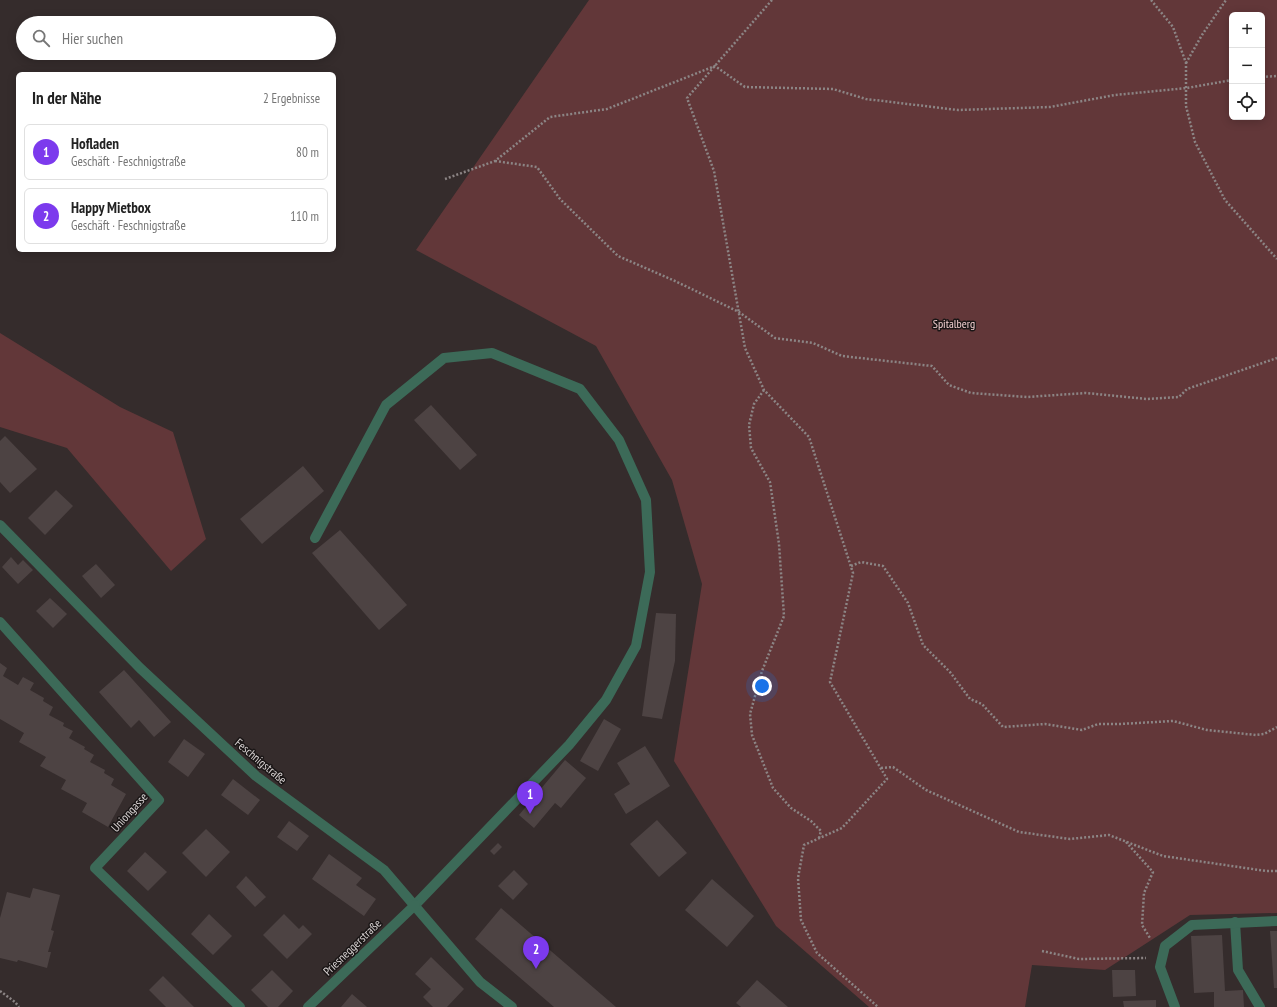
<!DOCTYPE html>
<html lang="de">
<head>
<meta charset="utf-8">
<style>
  body { margin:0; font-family:"PT Sans Narrow",sans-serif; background:#f2f2f2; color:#222 }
  .controls { position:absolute; right:12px; top:12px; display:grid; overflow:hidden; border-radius:6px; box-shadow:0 2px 10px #0003 }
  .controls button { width:36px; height:36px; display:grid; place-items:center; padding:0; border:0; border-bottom:1px solid #e0e0e0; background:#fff; color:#222; font:20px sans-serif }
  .you { position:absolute; left:762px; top:686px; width:14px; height:14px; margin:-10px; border:3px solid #fff; border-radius:50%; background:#1a73e8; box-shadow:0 0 0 6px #1a73e833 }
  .badge { display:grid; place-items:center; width:26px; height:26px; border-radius:50%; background:#7c3aed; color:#fff; font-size:13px; font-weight:700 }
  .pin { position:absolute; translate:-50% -33px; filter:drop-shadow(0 1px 2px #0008) }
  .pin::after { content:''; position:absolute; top:21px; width:14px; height:12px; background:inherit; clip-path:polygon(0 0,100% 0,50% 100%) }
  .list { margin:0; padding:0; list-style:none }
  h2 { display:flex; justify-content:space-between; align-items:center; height:52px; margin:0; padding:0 16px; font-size:17px }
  h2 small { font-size:13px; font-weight:400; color:#767676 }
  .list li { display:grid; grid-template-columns:26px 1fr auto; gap:12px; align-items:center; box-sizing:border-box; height:56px; margin:0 8px 8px; padding:0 8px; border:1px solid #e0e0e0; border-radius:6px }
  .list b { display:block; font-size:15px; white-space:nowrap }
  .list p { margin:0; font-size:13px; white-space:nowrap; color:#767676 }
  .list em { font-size:13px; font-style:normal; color:#767676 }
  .icon { flex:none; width:22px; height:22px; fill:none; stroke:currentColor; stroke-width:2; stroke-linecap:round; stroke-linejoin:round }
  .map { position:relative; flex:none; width:1277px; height:1007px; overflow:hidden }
  .search { position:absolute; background:#fff; box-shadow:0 2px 10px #0003; left:16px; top:16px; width:320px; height:44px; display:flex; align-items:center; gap:10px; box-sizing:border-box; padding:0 14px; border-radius:22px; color:#767676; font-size:15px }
  .panel { position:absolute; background:#fff; box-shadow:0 2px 10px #0003; left:16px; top:72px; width:320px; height:180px; border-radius:6px }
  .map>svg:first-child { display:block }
  .green { fill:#623739; fill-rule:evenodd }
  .building { fill:#4d4343 }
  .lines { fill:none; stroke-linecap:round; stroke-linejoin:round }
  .path { stroke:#8c8585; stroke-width:2.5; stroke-dasharray:2 2; stroke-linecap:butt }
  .service { stroke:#3c6a58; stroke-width:10 }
  .minor { stroke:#3c6a58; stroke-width:10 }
  .labels { text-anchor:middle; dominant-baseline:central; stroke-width:3; stroke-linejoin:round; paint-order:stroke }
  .park-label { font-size:12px; fill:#f4d0d1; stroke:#1a1616 }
  .street-label { font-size:12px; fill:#d9d3d3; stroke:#1a1616 }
</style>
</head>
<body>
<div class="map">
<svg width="1277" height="1007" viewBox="0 0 1277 1007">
  <rect width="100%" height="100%" fill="#352c2c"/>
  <g class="green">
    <path d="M589 0H1277V913L1190 915 1105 970 1032 965 1025 1007H869L776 926 674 761 702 584 672 480 596 346 416 250ZM1232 15H1262V117H1232Z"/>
    <path d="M0 333 120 407 173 432 206 539 171 571 67 448 0 427Z"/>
  </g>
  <g class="building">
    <path d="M431 405 477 455 460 470 414 420Z"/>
    <path d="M5 436 37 469 10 493 0 482V441Z"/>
    <path d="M303 466 324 491 262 544 240 519Z"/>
    <path d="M56 490 73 506 45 535 28 518Z"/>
    <path d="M340 530 407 605 379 630 312 553Z"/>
    <path d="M11 557 18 565 23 560 33 570 18 584 2 567Z"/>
    <path d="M96 564 115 585 101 598 82 576Z"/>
    <path d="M50 598 67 614 53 628 36 611Z"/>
    <path d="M656 613 676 614 675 661 662 719 642 716Z"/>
    <path d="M0 663 7 668 3 676 18 685 23 677 34 683 30 690 44 698 43 701 53 707 49 715 64 723 63 726 73 731 69 738 85 747 84 749 94 755 90 762 105 770 104 773 114 779 111 785 126 794 108 827 82 812 87 803 61 789 66 780 40 766 46 757 19 742 24 733 0 719Z"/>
    <path d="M124 670 171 722 154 737 139 720 131 728 99 692Z"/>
    <path d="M604 719 621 729 598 771 580 761Z"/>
    <path d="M184 739 205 754 188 777 168 762Z"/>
    <path d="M645 746 670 786 626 814 614 794 630 784 617 763Z"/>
    <path d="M565 760 586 778 561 808 555 803 534 828 519 815Z"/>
    <path d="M233 779 260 800 248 815 221 795Z"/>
    <path d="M657 820 687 853 659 877 630 844Z"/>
    <path d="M289 821 309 836 297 851 277 837Z"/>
    <path d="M206 829 230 852 206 877 182 853Z"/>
    <path d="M498 843 502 847 494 855 490 851Z"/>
    <path d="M145 852 167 872 148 891 127 871Z"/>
    <path d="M329 854 362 878 356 885 376 899 364 916 312 879Z"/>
    <path d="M514 870 528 884 513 900 498 886Z"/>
    <path d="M246 876 266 897 255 907 236 887Z"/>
    <path d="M712 879 754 916 727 947 685 910Z"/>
    <path d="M33 888 60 895 51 930 54 931 48 952H51L47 968 18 960 17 962 0 958V918L7 892 30 898Z"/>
    <path d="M501 908 616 1007H554L475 939Z"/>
    <path d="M209 914 232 936 213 955 191 934Z"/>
    <path d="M284 914 299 929 303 925 312 934 287 959 263 935Z"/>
    <path d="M1270 931H1277V988H1274Z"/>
    <path d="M1222 935 1225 991 1243 990 1244 1007H1214V992L1194 993 1191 936Z"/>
    <path d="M431 957 464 989 447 1007H433L423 997 431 989 415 974Z"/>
    <path d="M272 970 293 991 278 1007H268L251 990Z"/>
    <path d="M1112 970H1135L1136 996 1113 997Z"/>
    <path d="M163 976 194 1007H166L149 990Z"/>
    <path d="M757 980 788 1007H741L736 1003Z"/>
    <path d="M352 994 367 1007H341Z"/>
    <path d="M1156 1000V1007H1124L1123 1001Z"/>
  </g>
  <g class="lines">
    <g class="path">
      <path d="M772 0 687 98 714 171 745 348 764 390 809 437 853 573 830 682 887 779 842 828 804 845 798 878 801 920 817 953 878 1007"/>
      <path d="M1151 0 1173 27 1186 63V106L1195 142 1225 200 1277 259"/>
      <path d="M1186 63 1202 35 1226 0"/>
      <path d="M1262 77 1277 76"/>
      <path d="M495 161 537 167 560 199 618 256 675 281 739 312 775 338 813 343 842 356 932 366 949 385 971 393 1027 397 1086 393 1147 399 1179 397 1187 389 1277 358"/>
      <path d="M445 179 495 161 550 117 607 109 715 66 745 87 833 89 866 99 958 110 1050 107 1115 95 1187 88 1232 80"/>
      <path d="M764 390 754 404 749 425 751 448 770 482 779 544 784 616 762 671 750 714 752 735 773 788 791 808 811 821 821 831 819 838"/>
      <path d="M851 566 861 562 883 566 908 603 923 645 950 672 970 699 982 704 1003 727 1045 724 1082 730 1098 724H1120L1173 721 1207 730 1256 735 1264 734 1277 727"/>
      <path d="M881 768 893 767 926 790 1019 832 1070 839 1109 835 1163 856 1266 871H1277"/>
      <path d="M1126 842 1153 872 1144 893 1142 925 1150 938"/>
      <path d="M1042 951 1079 959 1146 958"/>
      <path d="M0 991 15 1002 19 1007"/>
    </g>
    <g class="service">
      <path d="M315 538 386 405 444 358 492 353 580 389 619 440 646 500 650 572 636 646 606 700 569 745 415 905"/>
      <path d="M1235 922 1238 970 1260 1007"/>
    </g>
    <g class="minor">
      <path d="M0 525 140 668 256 776 384 870 480 982 512 1007"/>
      <path d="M0 622 159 800 95 868 240 1007"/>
      <path d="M308 1007 415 905"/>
      <path d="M1175 1007 1160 967 1165 946 1192 925 1277 921"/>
    </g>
  </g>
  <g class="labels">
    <g class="park-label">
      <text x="954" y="323">Spitalberg</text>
    </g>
    <g class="street-label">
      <text transform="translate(261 761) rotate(40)">Feschnigstraße</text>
      <text transform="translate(129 812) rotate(-48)">Uniongasse</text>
      <text transform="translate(352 947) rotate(-44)">Priesneggerstraße</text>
    </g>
  </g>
</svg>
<div class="controls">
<button>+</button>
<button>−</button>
<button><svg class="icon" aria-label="locate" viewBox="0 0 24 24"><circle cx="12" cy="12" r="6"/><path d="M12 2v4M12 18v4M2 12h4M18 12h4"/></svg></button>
</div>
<div class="you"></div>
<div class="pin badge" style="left:530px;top:814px">1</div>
<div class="pin badge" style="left:536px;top:969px">2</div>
<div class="search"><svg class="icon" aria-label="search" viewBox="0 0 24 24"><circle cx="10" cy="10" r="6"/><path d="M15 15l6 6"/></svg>Hier suchen</div>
<section class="panel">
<h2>In der Nähe<small>2 Ergebnisse</small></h2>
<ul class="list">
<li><span class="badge">1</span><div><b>Hofladen</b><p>Geschäft · Feschnigstraße</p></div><em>80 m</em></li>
<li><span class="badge">2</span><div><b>Happy Mietbox</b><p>Geschäft · Feschnigstraße</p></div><em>110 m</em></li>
</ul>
</section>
</div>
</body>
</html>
